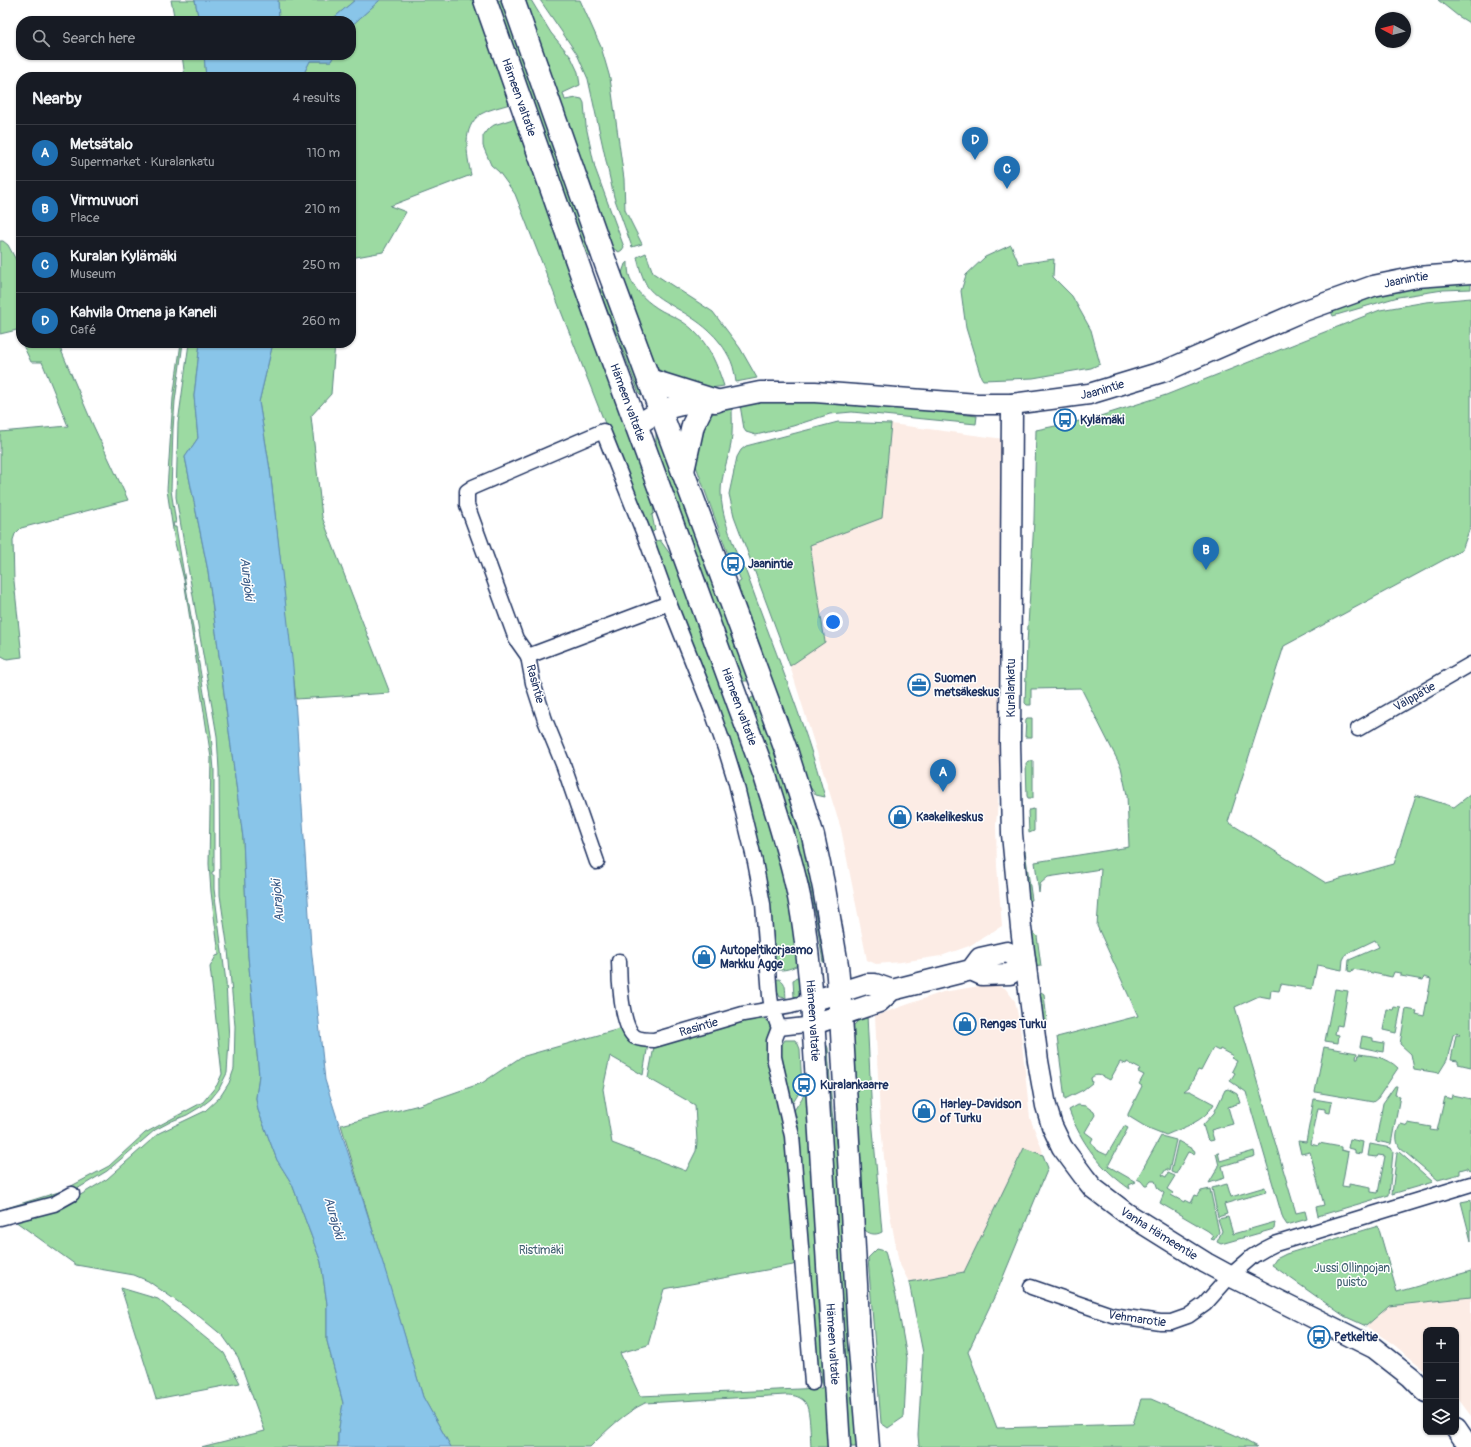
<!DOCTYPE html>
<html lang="en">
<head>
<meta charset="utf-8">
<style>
  body { margin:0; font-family:Pangolin,sans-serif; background:#20242c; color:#f1f3f6 }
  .controls { position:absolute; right:12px; bottom:12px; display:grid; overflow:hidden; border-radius:8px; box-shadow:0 1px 3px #0004 }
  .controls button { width:36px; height:36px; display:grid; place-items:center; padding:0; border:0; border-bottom:1px solid #363941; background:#171b24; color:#f1f3f6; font:20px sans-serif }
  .compass { position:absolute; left:1375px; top:12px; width:36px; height:36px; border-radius:50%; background:#171b24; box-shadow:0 1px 3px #0004; rotate:277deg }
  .you { position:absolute; left:833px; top:622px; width:14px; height:14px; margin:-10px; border:3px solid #fff; border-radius:50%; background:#1a73e8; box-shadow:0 0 0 6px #1a73e833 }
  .badge { display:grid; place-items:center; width:26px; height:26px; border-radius:50%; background:#1f6fb2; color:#fff; font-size:13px; font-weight:700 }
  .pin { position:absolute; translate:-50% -33px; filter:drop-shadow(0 1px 2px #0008) }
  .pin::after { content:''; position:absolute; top:21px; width:14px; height:12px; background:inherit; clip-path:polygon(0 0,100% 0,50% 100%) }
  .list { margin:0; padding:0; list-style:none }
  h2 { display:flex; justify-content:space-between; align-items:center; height:52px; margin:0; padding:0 16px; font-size:17px }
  h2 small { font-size:13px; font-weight:400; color:#9ea1a6 }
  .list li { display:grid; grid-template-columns:26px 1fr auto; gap:12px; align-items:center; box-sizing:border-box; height:56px; padding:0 16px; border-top:1px solid #363941 }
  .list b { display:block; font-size:15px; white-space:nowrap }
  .list p { margin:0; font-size:13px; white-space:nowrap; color:#9ea1a6 }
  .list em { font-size:13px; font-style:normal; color:#9ea1a6 }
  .icon { flex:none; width:22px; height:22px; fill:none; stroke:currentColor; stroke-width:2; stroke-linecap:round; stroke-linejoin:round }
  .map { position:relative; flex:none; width:1471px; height:1447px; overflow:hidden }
  .search { position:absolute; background:#171b24; box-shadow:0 1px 3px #0004; left:16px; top:16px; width:340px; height:44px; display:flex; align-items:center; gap:10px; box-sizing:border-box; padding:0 14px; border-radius:16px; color:#9ea1a6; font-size:15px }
  .panel { position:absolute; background:#171b24; box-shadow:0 1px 3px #0004; left:16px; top:72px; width:340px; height:276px; border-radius:16px }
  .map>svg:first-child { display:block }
  .built { fill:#fcece5 }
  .green { fill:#9cdaa2; stroke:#5c8480 }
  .water { fill:#89c5e9; stroke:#5d89b1 }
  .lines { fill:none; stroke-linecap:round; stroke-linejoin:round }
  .street-casing { stroke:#1b2f5e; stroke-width:17 }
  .secondary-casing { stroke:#1b2f5e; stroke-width:23 }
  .highway-casing { stroke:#1b2f5e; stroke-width:25 }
  .street { stroke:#fff; stroke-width:14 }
  .secondary { stroke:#fff; stroke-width:20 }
  .highway { stroke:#fff; stroke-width:22 }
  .labels { text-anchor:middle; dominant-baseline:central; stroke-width:3; stroke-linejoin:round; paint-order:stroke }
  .street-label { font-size:12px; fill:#1b2f5e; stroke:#fff }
  .poi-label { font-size:12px; font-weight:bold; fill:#1b2f5e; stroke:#fff; text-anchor:start }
  .park-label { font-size:12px; fill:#426272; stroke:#fff }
  .water-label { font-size:13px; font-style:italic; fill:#3c5c88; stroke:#fff }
</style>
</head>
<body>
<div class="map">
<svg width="1471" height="1447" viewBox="0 0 1471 1447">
  <rect width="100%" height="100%" fill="#fff"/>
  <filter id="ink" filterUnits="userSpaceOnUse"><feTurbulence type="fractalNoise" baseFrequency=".025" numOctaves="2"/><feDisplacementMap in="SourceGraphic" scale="8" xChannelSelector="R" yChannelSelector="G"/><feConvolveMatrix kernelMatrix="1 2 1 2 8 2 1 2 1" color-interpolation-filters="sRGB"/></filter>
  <g filter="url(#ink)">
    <g class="built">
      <path d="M891 424 1004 439 1000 610V777L996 825 997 866 1002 926 969 946 941 956 901 962 876 964 867 960 841 829 790 666 825 642 810 545 882 518Z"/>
      <path d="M992 984 1005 988 1015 1001 1020 1026 1030 1118 1042 1149 1043 1155 1024 1149 964 1272 909 1282 899 1263 889 1209 880 1117 875 1016 943 992Z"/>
      <path d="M1471 1297V1415L1456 1395V1330H1426V1371L1393 1344 1366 1326 1389 1306Z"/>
    </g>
    <g class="green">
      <path d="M171 0H195L199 21H175Z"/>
      <path d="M278 0H355L330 21H279Z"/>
      <path d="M380 0H475L510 104C501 107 489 109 481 114 461 127 467 155 471 175L390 206 406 212 383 252 351 258V77H296L304 73 310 61H331L334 55H351V26Z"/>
      <path d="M493 0H505L594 259 590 257 583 248Z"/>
      <path d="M524 0H531L551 33 571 57 578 72 580 85 563 93 565 100 577 98 582 99 584 103 586 126 595 168 624 247 622 250 619 252 614 249 610 244Z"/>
      <path d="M540 0H580L601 47 610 78 624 179 625 210 642 244 632 247 614 197 588 79 577 54Z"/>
      <path d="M1438 0H1471V24L1458 16Z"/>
      <path d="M182 55H204L206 77H185Z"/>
      <path d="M516 118 649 484 654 513 652 515 655 530 653 532 648 531 646 528 515 194 499 172 491 165 483 146V136L487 130 494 125Z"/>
      <path d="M0 241H3L8 245 21 269V340L17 330 0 334Z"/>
      <path d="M1011 245 1019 264 1054 259 1053 277 1072 296 1091 330 1100 364 1091 368 1033 378 983 380 981 377 966 328 961 291 966 275 985 257Z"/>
      <path d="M646 253 653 273 713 312 740 348 757 378 736 382C735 376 734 368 731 361 719 335 700 322 676 308 666 302 654 296 647 286 642 277 639 267 637 257Z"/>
      <path d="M628 262C628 267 628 273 630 278 636 292 648 303 662 311 672 316 684 321 693 330 710 346 717 365 724 386L704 389 668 378 661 372 654 364 621 276 625 264Z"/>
      <path d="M1471 281V289L1443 290 1398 297 1333 316 1330 309 1398 289Z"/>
      <path d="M603 284 645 399 639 393 600 291Z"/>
      <path d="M1471 298V525L1462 550 1284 646 1228 822 1326 883 1394 864 1416 795 1454 807 1471 794V955L1470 962 1471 967V1067L1458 1064V1061L1451 1060 1456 1035H1460L1457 1032 1453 1035 1447 1060 1439 1073 1414 1069 1411 1054 1400 1044 1406 1009 1417 1011 1416 1014 1424 1016 1431 979 1424 977 1423 980 1401 976V973L1394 972 1392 977 1353 969 1352 972 1348 971 1349 960 1379 947 1375 940 1346 954 1343 960 1342 970 1317 965 1312 989 1281 984 1279 991 1271 990 1270 998 1259 996 1235 1007 1296 1213 1305 1211 1307 1219 1287 1225 1283 1219 1246 1092 1230 1081 1235 1073 1232 1071 1237 1061 1231 1058 1233 1056 1220 1049 1219 1051 1213 1048 1201 1071 1198 1070 1189 1087 1184 1091H1190L1214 1104C1204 1122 1184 1127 1166 1135L1146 1127 1128 1116V1114L1142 1086 1139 1084 1144 1075 1138 1072 1140 1069 1127 1062 1126 1064 1120 1062 1110 1080C1104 1077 1097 1072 1091 1078L1092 1083 1083 1090 1065 1099 1057 1037 1138 1016 1097 926 1101 869 1048 877 1040 884 1039 893 1035 862 1129 847 1127 795 1121 767 1081 688 1031 689V705H1027L1025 703 1027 644 1034 520 1036 430 1094 418 1166 395 1380 310 1426 302Z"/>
      <path d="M22 343H58L93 425 128 500 21 528 15 534 13 540 14 581 22 657 7 659 0 655V432L68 426 42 362H31Z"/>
      <path d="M181 343H183L175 401 173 429 171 490 176 523H173L174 527H176L211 735 214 770V871L212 872V875H214V889L226 982 229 1040 227 1073 219 1089 211 1099 202 1106 187 1115 172 1121 155 1130 107 1171 62 1198 0 1216V1210L62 1191 109 1166 145 1133 203 1102 217 1085 222 1074 210 967 216 956 219 955 211 892 209 864 211 758 184 580 175 543 167 490 173 398Z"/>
      <path d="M189 343H200L194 396 198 438 185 457 208 571 243 838 248 956 259 1075 256 1098 258 1110 277 1160 292 1184 321 1262 327 1304V1341L343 1403 338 1434V1447H201L265 1431 238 1357 223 1336 200 1317 148 1281 134 1275 76 1265 15 1221 59 1208 107 1179 159 1133 205 1111 220 1097 229 1083 234 1069 235 1026 228 950 220 895 219 770 217 736 176 497 178 423Z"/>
      <path d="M273 343H335L331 394 311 416 322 517 390 693 296 699 270 470 259 402Z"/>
      <path d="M781 400 853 403 977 416 976 424 852 412 830 414 793 426 756 435 746 432 744 429 740 405 754 402Z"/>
      <path d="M732 407C732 419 733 432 731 444 728 460 721 476 721 492 721 515 731 536 738 558L730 560 696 466 694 451 703 420 717 411Z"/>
      <path d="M838 422 891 424 882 518 810 545 825 642 790 666 734 516 729 494 737 457 741 450 746 446Z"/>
      <path d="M657 432 750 678 747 681H743L739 678 656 451V434Z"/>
      <path d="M660 540 675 561 752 764 781 858 800 963C795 968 782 972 775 969L767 901 652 542Z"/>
      <path d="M740 567 745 569C772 644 804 720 825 797L816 795 805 780 745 615 738 583 741 581 736 568Z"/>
      <path d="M753 697 758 700 804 833 829 961 823 962 816 918 811 891 803 865 792 834 750 703 751 698Z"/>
      <path d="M1027 718H1032V737H1025L1026 719Z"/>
      <path d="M1028 761H1033V798H1028L1027 796 1026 763Z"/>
      <path d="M1034 809V831L1029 833 1028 811 1029 810Z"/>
      <path d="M1025 851 1032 900 1026 901 1021 852Z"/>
      <path d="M1031 931 1037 936 1041 966 1033 967Z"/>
      <path d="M801 976 800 992 797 997H794L793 980Z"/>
      <path d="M779 979C787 982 785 991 786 998L780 997 775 988 774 980Z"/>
      <path d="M1335 989 1348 991 1342 1026 1337 1025 1335 1034 1339 1035 1338 1043 1325 1041Z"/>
      <path d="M1036 992H1041L1044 994 1047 1021 1044 1022 1040 1011Z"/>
      <path d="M1394 1007 1401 1008 1396 1033 1383 1030 1387 1009 1393 1010Z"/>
      <path d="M867 1015 872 1118 882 1232C875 1236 868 1234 863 1228L850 1030 861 1017Z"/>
      <path d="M759 1018 764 1019 771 1024 768 1040 783 1115 797 1262 793 1265 664 1289 648 1345 620 1353 640 1396 822 1388 821 1372 815 1363 793 1112 804 1095H806L810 1116 831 1447H811C810 1436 811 1408 804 1401 799 1396 792 1395 786 1395L645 1403C624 1413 606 1431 590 1447H451L423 1397 341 1125 419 1105 482 1083 521 1057 623 1028 626 1039 648 1044 643 1075 610 1056 603 1089 612 1143 686 1171 696 1151 697 1142 695 1105 648 1078 654 1047 658 1042 739 1019Z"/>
      <path d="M1362 1036 1373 1038V1041L1384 1043 1383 1052 1360 1047Z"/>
      <path d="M785 1040H795L798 1044 800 1049 802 1088 791 1106 779 1056 780 1047Z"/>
      <path d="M825 1041 828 1048 832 1111 838 1157 860 1447H848Z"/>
      <path d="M1324 1047 1357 1053 1356 1059H1358L1359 1054C1374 1056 1387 1057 1398 1068L1378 1098 1373 1102 1315 1092Z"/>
      <path d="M1395 1086H1397L1395 1095 1400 1096 1391 1144 1376 1141 1383 1103Z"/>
      <path d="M1228 1089 1237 1094 1240 1103 1228 1107 1233 1124 1211 1130 1214 1140 1210 1141 1207 1138 1203 1125 1214 1113 1225 1090Z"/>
      <path d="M1452 1095 1471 1099V1170L1469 1171 1467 1168 1460 1170V1174L1438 1180 1400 1148C1395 1141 1396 1131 1401 1124L1408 1126V1123L1431 1127 1430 1130 1437 1131 1445 1097 1451 1099Z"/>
      <path d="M1314 1099 1332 1102 1330 1113 1325 1112V1109L1318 1108 1311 1144 1318 1146 1319 1143 1341 1147V1150L1348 1152 1342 1186 1349 1187V1184L1371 1188V1192L1378 1193 1385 1156 1378 1155 1377 1157 1368 1156 1370 1144 1391 1148 1393 1152 1389 1195 1318 1216 1316 1207 1324 1205 1310 1152 1301 1154 1298 1141 1306 1142Z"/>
      <path d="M1078 1105 1086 1106 1094 1112 1095 1115 1085 1132 1093 1138 1091 1142 1096 1150 1107 1155 1124 1126 1128 1128 1108 1166 1136 1182 1129 1185 1130 1189C1101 1169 1081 1143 1069 1110Z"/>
      <path d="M1161 1136 1176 1140 1169 1171 1166 1169 1162 1175 1166 1177 1168 1173 1175 1176 1167 1189 1173 1193 1171 1195 1184 1202 1185 1200 1191 1203 1195 1195 1198 1196 1201 1191 1210 1189 1219 1232 1214 1240 1211 1239 1214 1236 1208 1231 1160 1203 1164 1193 1158 1189 1155 1181H1151L1147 1186H1145L1141 1181 1137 1179Z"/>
      <path d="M1350 1139 1363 1142 1361 1154 1355 1153V1150L1348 1148Z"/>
      <path d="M1178 1141 1194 1150 1195 1152 1194 1154 1188 1152 1176 1174 1171 1172Z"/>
      <path d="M1024 1148 1043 1155 1048 1168 999 1287 968 1352 997 1428 1133 1424 1141 1399H1151L1235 1435 1257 1447H919L918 1435 923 1353 909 1282 964 1272Z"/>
      <path d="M1254 1151 1255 1156 1222 1166 1225 1178 1209 1183 1219 1166 1216 1153 1218 1152 1220 1161Z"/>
      <path d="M1397 1152H1399L1433 1182 1392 1194Z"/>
      <path d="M1227 1184 1231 1197 1265 1187 1266 1192 1224 1204 1227 1214 1218 1217 1212 1188Z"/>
      <path d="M1471 1200V1241L1461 1202Z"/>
      <path d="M1228 1217 1233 1234 1275 1222 1274 1229 1221 1244 1217 1242 1222 1231 1218 1219Z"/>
      <path d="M1378 1226 1397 1292 1471 1271V1297L1389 1306 1366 1326 1344 1316 1272 1265 1276 1259 1286 1254Z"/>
      <path d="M877 1249 885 1251 896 1296 907 1358 904 1417 888 1428 881 1423 868 1258Z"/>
      <path d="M121 1288 158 1299 224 1353 240 1383 156 1399Z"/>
    </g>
    <g class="water">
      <path d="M195 0H278L279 21H199Z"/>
      <path d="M355 0H380L351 26V21H330Z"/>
      <path d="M204 55H334L331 61H310L304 73 296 77H206Z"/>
      <path d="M200 343H273L259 402 270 470 293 667 311 946 325 1080 387 1276 423 1397 451 1447H338V1434L343 1403 327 1341V1304L321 1262 292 1184 277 1160 258 1110 256 1098 259 1075 248 956 243 838 208 571 185 457 198 438 194 396Z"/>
    </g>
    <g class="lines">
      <g class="street-casing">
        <g id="street">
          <path d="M528 656 669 603"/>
          <path id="s1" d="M1358 729 1471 664"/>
          <path d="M597 862 563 764 545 720 533 683 528 656 516 639 467 505V491L473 487 603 431 646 539 669 603 712 711 727 754 736 783 755 862 763 904 770 996 772 1009 779 1028 774 1041V1057L792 1136 812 1383"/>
          <path id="s2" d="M619 961C619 977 621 1027 635 1037 641 1040 647 1040 654 1040L743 1014 791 1006 812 1001"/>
          <path d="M779 1028 814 1024"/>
          <path d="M0 1218 54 1204 72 1194"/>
          <path id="s3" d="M1031 1287 1112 1315 1160 1322H1171L1188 1316 1205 1304 1230 1276 1253 1256 1265 1249 1275 1244 1471 1184"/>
        </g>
      </g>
      <g class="secondary-casing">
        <g id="secondary">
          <path id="s4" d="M1012 404 1010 742 1012 834 1021 928 1038 1061 1046 1106 1052 1126 1062 1147 1085 1178 1093 1188 1126 1213 1206 1263 1230 1276 1374 1348 1411 1377 1426 1392"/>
          <path id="s5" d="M637 425 661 410 681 405 716 401 760 392H815L978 404H1012L1089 394 1165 371 1298 313 1373 286 1417 277 1471 273"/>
          <path d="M812 1001 866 984H875L892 990"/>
          <path d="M814 1024 879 1002 892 990 971 970 980 958 1007 952 1025 961 1010 974 982 975 971 970"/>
          <path d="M1456 1428 1469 1447"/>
        </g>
      </g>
      <g class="highway-casing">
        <g id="highway">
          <path id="s6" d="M485 0 593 307 766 779C778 818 791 857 799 897 806 931 809 967 812 1001L839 1447"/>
          <path d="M513 0 606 264 786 750 813 836 824 888 837 965 841 1015 859 1338 868 1447"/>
          <path d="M649 380 716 401"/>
          <path d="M683 471 693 425 701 409"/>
        </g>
      </g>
      <use href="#street" class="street"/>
      <use href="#secondary" class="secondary"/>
      <use href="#highway" class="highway"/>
    </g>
  </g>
  <defs>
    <g id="bus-ring" transform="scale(1.15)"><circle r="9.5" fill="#fff" stroke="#1f6fb2" stroke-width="1.5"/><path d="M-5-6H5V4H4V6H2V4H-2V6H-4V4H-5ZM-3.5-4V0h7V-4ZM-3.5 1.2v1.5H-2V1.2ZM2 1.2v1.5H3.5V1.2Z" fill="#1f6fb2"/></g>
    <g id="office-ring" transform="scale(1.15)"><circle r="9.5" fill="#fff" stroke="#1f6fb2" stroke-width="1.5"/><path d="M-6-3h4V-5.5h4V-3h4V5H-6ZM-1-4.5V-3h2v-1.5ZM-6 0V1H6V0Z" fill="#1f6fb2"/></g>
    <g id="shop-ring" transform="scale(1.15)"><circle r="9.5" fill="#fff" stroke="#1f6fb2" stroke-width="1.5"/><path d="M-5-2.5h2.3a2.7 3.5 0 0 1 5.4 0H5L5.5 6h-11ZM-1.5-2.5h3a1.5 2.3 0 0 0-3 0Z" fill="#1f6fb2"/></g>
  </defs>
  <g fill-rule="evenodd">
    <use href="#bus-ring" x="1065" y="420"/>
    <use href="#bus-ring" x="733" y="564"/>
    <use href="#office-ring" x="919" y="685"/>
    <use href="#shop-ring" x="900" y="817"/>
    <use href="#shop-ring" x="704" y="957"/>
    <use href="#shop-ring" x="965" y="1024"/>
    <use href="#bus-ring" x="804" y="1085"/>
    <use href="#shop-ring" x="924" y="1111"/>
    <use href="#bus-ring" x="1319" y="1337"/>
  </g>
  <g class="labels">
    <g class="street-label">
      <text stroke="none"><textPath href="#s6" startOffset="103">Hämeen valtatie</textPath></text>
      <text stroke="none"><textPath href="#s5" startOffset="797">Jaanintie</textPath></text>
      <text stroke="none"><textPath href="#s5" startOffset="473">Jaanintie</textPath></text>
      <text stroke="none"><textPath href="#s6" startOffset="427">Hämeen valtatie</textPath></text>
      <text transform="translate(535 684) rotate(75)">Rasintie</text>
      <text transform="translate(1011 688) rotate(-90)">Kuralankatu</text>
      <text stroke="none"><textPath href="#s1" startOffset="65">Välppätie</textPath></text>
      <text stroke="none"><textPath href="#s6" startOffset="751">Hämeen valtatie</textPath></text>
      <text stroke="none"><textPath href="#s6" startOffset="1075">Hämeen valtatie</textPath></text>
      <text stroke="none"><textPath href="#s2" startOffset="145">Rasintie</textPath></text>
      <text stroke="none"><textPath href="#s4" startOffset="880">Vanha Hämeentie</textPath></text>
      <text stroke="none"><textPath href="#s3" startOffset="111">Vehmarotie</textPath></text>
      <text stroke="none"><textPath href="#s6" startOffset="1399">Hämeen valtatie</textPath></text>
    </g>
    <g class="poi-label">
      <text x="1080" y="420">Kylämäki</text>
      <text x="748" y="564">Jaanintie</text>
      <text x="934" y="678">Suomen<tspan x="934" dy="14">metsäkeskus</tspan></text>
      <text x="916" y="817">Kaakelikeskus</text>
      <text x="720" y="950">Autopeltikorjaamo<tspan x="720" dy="14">Markku Agge</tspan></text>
      <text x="980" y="1024">Rengas Turku</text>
      <text x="820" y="1085">Kuralankaarre</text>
      <text x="940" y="1104">Harley-Davidson<tspan x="940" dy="14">of Turku</tspan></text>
      <text x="1334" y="1337">Petkeltie</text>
    </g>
    <g class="park-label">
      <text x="541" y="1250">Ristimäki</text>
      <text x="1352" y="1268">Jussi Ollinpojan<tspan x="1352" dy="14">puisto</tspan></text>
    </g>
    <g class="water-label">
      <text transform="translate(247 579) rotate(83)">Aurajoki</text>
      <text transform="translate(278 901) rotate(-95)">Aurajoki</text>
      <text transform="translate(334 1218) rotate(74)">Aurajoki</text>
    </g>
  </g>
</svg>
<div class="controls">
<button>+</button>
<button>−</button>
<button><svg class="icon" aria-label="layers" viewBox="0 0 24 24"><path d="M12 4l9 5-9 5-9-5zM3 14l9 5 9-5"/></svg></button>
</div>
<svg class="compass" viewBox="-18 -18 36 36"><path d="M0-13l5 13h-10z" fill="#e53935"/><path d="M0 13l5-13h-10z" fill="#9ea1a6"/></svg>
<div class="you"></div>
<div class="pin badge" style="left:943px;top:792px">A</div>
<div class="pin badge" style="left:1206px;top:570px">B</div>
<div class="pin badge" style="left:1007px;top:189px">C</div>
<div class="pin badge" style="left:975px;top:160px">D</div>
<div class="search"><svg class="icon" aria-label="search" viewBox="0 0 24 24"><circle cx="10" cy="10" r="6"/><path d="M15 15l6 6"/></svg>Search here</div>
<section class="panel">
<h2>Nearby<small>4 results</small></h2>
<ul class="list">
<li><span class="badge">A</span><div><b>Metsätalo</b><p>Supermarket · Kuralankatu</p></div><em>110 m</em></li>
<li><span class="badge">B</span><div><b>Virmuvuori</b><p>Place</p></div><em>210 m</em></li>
<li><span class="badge">C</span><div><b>Kuralan Kylämäki</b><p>Museum</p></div><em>250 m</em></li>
<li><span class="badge">D</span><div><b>Kahvila Omena ja Kaneli</b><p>Café</p></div><em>260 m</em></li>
</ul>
</section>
</div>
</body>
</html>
